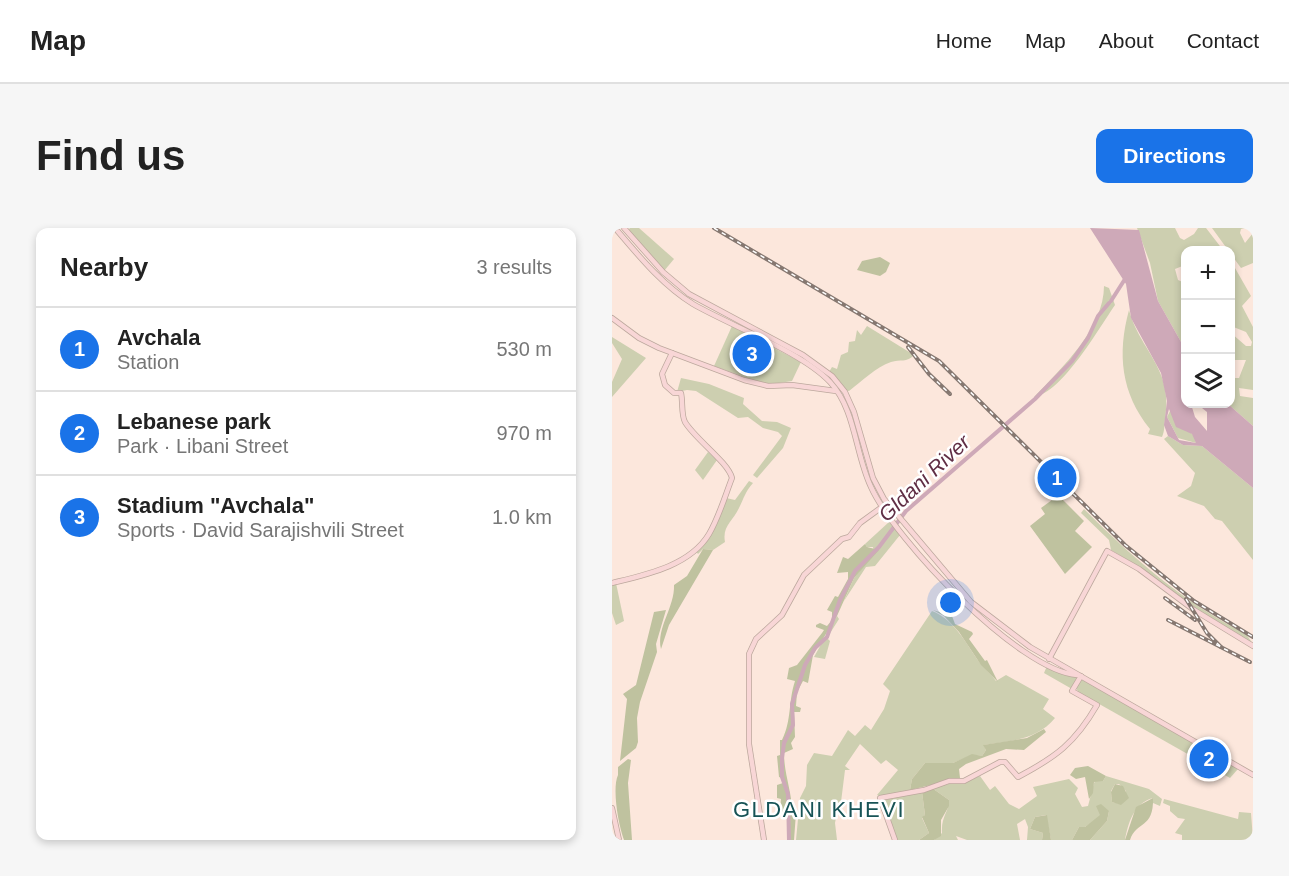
<!DOCTYPE html>
<html lang="en">
<head>
<meta charset="utf-8">
<style>
  body { margin:0; font-family:Helvetica,sans-serif; background:#f6f6f6; color:#222 }
  .controls { position:absolute; right:18px; top:18px; display:grid; overflow:hidden; border-radius:12px; box-shadow:0 3px 9px #0003 }
  .controls button { width:54px; height:54px; display:grid; place-items:center; padding:0; border:0; border-bottom:2px solid #e0e0e0; background:#fff; color:#222; font:30px sans-serif }
  .you { position:absolute; left:339px; top:375px; width:21px; height:21px; margin:-15px; border:4px solid #fff; border-radius:50%; background:#1a73e8; box-shadow:0 0 0 9px #1a73e833 }
  .badge { display:grid; place-items:center; width:39px; height:39px; border-radius:50%; background:#1a73e8; color:#fff; font-size:20px; font-weight:700 }
  .pin { position:absolute; translate:-50% -50%; border:3px solid #fff; box-shadow:0 2px 6px #0006 }
  .list { margin:0; padding:0; list-style:none }
  h2 { display:flex; justify-content:space-between; align-items:center; height:78px; margin:0; padding:0 24px; font-size:26px }
  h2 small { font-size:20px; font-weight:400; color:#767676 }
  .list li { display:grid; grid-template-columns:39px 1fr auto; gap:18px; align-items:center; box-sizing:border-box; height:84px; padding:0 24px; border-top:2px solid #e0e0e0 }
  .list b { display:block; font-size:22px; white-space:nowrap }
  .list p { margin:0; font-size:20px; white-space:nowrap; color:#767676 }
  .list em { font-size:20px; font-style:normal; color:#767676 }
  .icon { flex:none; width:33px; height:33px; fill:none; stroke:currentColor; stroke-width:2; stroke-linecap:round; stroke-linejoin:round }
  .map { position:relative; flex:none; width:641px; height:612px; overflow:hidden; border-radius:12px }
  header { display:flex; align-items:center; gap:36px; box-sizing:border-box; height:84px; padding:0 30px; background:#fff; border-bottom:2px solid #e0e0e0 }
  header strong { font-size:28px }
  nav { display:flex; gap:33px; margin-inline-start:auto; font-size:21px }
  .intro { display:flex; align-items:center; justify-content:space-between; box-sizing:border-box; height:144px; padding:0 36px }
  h1 { margin:0; font-size:42px }
  .button { padding:15px 27px; border-radius:12px; background:#1a73e8; color:#fff; font-size:21px; font-weight:700 }
  main { display:flex; gap:36px; padding:0 36px }
  aside { flex:1; background:#fff; border-radius:12px; box-shadow:0 3px 9px #0003 }
  .map>svg:first-child { display:block }
  .green { fill:#cdcfb0; fill-rule:evenodd }
  .forest { fill:#bfc29f }
  .water { fill:#cea9b8; fill-rule:evenodd }
  .lines { fill:none; stroke-linecap:round; stroke-linejoin:round }
  .river { stroke:#cea9b8; stroke-width:4 }
  .secondary-casing { stroke:#bca89d; stroke-width:6 }
  .secondary { stroke:#f8d6d6; stroke-width:4.5 }
  .rail-casing { stroke:#867871; stroke-width:4 }
  .rail { stroke:#fff; stroke-width:1.5; stroke-dasharray:4.5; stroke-linecap:butt }
  .labels { text-anchor:middle; dominant-baseline:central; stroke-width:5; stroke-linejoin:round; paint-order:stroke }
  .water-label { font-size:21px; font-style:italic; fill:#602e45; stroke:#fff }
  .quarter-label { font-size:22px; letter-spacing:1.5px; fill:#175356; stroke:#fff }
</style>
</head>
<body>
<header>
<strong>Map</strong>
<nav><a>Home</a><a>Map</a><a>About</a><a>Contact</a></nav>
</header>
<div class="intro"><h1>Find us</h1><a class="button">Directions</a></div>
<main>
<aside>
<h2>Nearby<small>3 results</small></h2>
<ul class="list">
<li><span class="badge">1</span><div><b>Avchala</b><p>Station</p></div><em>530 m</em></li>
<li><span class="badge">2</span><div><b>Lebanese park</b><p>Park · Libani Street</p></div><em>970 m</em></li>
<li><span class="badge">3</span><div><b>Stadium &quot;Avchala&quot;</b><p>Sports · David Sarajishvili Street</p></div><em>1.0 km</em></li>
</ul>
</aside>
<div class="map">
<svg width="641" height="612" viewBox="0 0 641 612">
  <rect width="100%" height="100%" fill="#fce7dc"/>
  <g class="green">
    <path d="M18 0H27L62 31 52 43 16 2Z"/>
    <path d="M525 0H563L568 10 572 12 582 6 586 0H594L611 22H574L573 37 563 41 566 52 573 55V121L546 73 538 35Z"/>
    <path d="M600 0H633L629 1 628 5 633 15 641 5V35L629 40Z"/>
    <path d="M619 33 639 68 630 78 641 99V162L627 160 628 168 641 170V198L616 176H618L619 142 622 150H627L634 132H619V105L634 118H639L640 114 634 104 619 98Z"/>
    <path d="M492 58 497 60 503 77C487 100 450 165 422 169 450 140 492 100 492 58Z"/>
    <path d="M517 82C528 123 562 141 553 191 552 198 553 202 550 209L536 206 538 201C509 165 505 126 517 82Z"/>
    <path d="M120 98 189 134 180 153 154 157 102 138Z"/>
    <path d="M255 98 302 127C295 135 288 131 279 134 264 139 250 153 237 163L233 162 217 144 220 139 225 141 229 127 236 124 237 114 243 113 245 102 249 107Z"/>
    <path d="M0 109 34 130 0 169V154L10 131 0 115Z"/>
    <path d="M69 150 97 156 132 170 131 176 150 193 165 194 179 200 171 220 145 250 141 247 170 208 166 204 151 200 136 189 126 190 84 163 75 162 65 164Z"/>
    <path d="M559 181C568 206 564 193 583 208L584 215 566 210 555 189Z"/>
    <path d="M556 208 571 217 590 218 641 260V332L610 293 603 291 592 278 565 268 579 258 583 245 552 211Z"/>
    <path d="M96 224 105 232 91 252 83 242Z"/>
    <path d="M137 253 141 255C133 264 132 270 127 280 121 293 110 298 113 314L101 322 91 321 86 326 83 322 98 308 114 270 123 272Z"/>
    <path d="M472 281C522 331 571 374 634 406L641 416 585 382 526 338 499 322 497 312 469 285Z"/>
    <path d="M277 294 288 307 263 338 254 339 232 373 242 350 262 325 261 319H255L253 316Z"/>
    <path d="M4 355 12 393 4 397 0 385V356Z"/>
    <path d="M320 383C343 392 354 416 368 435 373 441 379 446 384 453L394 447 437 471 431 481 443 490C425 512 398 513 372 517L374 522 370 528 360 527 341 535H313L300 551 298 562 269 569 265 567 286 542 274 532 269 536 248 516 233 538 238 542H233L229 574H227L223 595 225 612H184L188 570 194 558 195 537 202 525 220 528 236 502 243 508 253 497 259 502 272 481 278 463 271 456Z"/>
    <path d="M225 388 227 391 215 410 218 413 213 431 202 429Z"/>
    <path d="M435 438 450 446 466 449 460 461 432 445Z"/>
    <path d="M470 451 626 541 618 550 466 464 464 459Z"/>
    <path d="M368 548 378 562 383 558 397 576 407 581 425 568 421 559 457 551 466 560 463 566 470 579 476 578 482 555 484 552 491 553 494 548 537 561 550 571 548 578 541 575V570C522 575 516 595 513 612H478L495 593 497 583 473 599H467L460 612H439L434 587 423 589 418 601 431 605 430 612H415L416 599 413 591 405 596 408 612H355L344 608 346 612H322L330 605C329 588 337 584 337 572L320 560C336 555 352 555 368 548ZM503 556H507L514 563 513 571 509 576 500 574 499 563Z"/>
    <path d="M310 564 313 587 310 590 317 605 307 612H284L270 574 272 571Z"/>
    <path d="M552 571 626 591 627 584 639 585 641 612H570V607L563 605 573 591 566 590 558 583V578L551 575Z"/>
  </g>
  <g class="forest">
    <path d="M268 29 278 35 274 44 268 48 245 42 250 33Z"/>
    <path d="M444 265 472 293 463 303 480 319 453 346 418 298 433 286 429 280 440 272 439 269Z"/>
    <path d="M253 316 255 319 267 322 242 350 225 388 201 427 196 455 191 453 185 464 184 478 189 480 188 484H182L183 509 179 515 181 521 172 525C172 546 180 564 180 583L184 585 182 612H176L175 585 168 583 169 571 165 570V557L171 555 170 550 167 549 165 528 168 527V512H170C180 492 176 474 183 453L175 451 177 440 185 437 210 405 212 402 204 399V397L208 395 215 398 220 392V384L215 382 223 368 226 369 236 351V344L225 345 231 329 236 331Z"/>
    <path d="M91 321 101 322 57 397 49 421C44 400 63 379 62 357L75 348Z"/>
    <path d="M54 382 44 416 45 424 28 474 25 490 26 514 24 520 8 533 15 471 11 466 24 457 42 384Z"/>
    <path d="M321 382 340 388 343 396 360 404 361 406 357 411 373 433 375 432 386 454 369 437 347 404 332 388Z"/>
    <path d="M432 501 434 504 412 522 394 521 354 536 347 541 348 550 298 562 300 551 313 535H341L360 526 370 528 374 522 371 517 415 510Z"/>
    <path d="M16 531 19 532 16 555 20 612H12C6 596 0 560 6 547V539Z"/>
    <path d="M476 538 494 548 491 553 482 554 481 565 477 571 473 549 464 551 458 547 463 540Z"/>
    <path d="M503 556 511 558 517 570 509 577 500 574 499 564Z"/>
    <path d="M320 560 337 572V578L329 592V608L322 612H307L317 605 310 589 313 587 310 564Z"/>
    <path d="M541 570C542 601 524 593 518 612H513L524 579Z"/>
    <path d="M489 576 497 583 495 593 478 612H460L467 599H473L488 587 484 578Z"/>
    <path d="M435 587 439 612H430L431 605 418 601 423 589Z"/>
  </g>
  <path class="water" d="M478 0 527 2 546 73 573 121 574 176H579L583 189 595 203V184L585 176H616L641 198V260L590 218 571 217 556 208 552 197 555 173 549 145 519 90 514 56ZM557 181 564 199 580 206 584 215 567 212 555 189Z"/>
  <g class="lines">
    <g class="river">
      <path d="M499 73 513 51"/>
      <path d="M177 612 176 566 170 549V530L172 515 181 497 180 476 193 437 203 420 215 409 228 372 243 343 267 319 294 283 423 171 460 133 476 110 486 88 497 75"/>
    </g>
    <g class="secondary-casing">
      <g id="secondary">
        <path d="M3 0C26 27 50 57 81 76 119 98 190 124 218 154 244 182 243 226 259 259 283 312 407 443 465 447"/>
        <path d="M12 0 51 44 77 66 191 127 220 148 233 164 242 184 261 250 272 271 359 374 418 419 641 547"/>
        <path d="M0 90 27 110 47 120 132 152 156 158 180 157 224 163"/>
        <path d="M0 355C33 347 78 338 97 306 107 289 113 268 120 250 116 234 83 211 73 194 69 187 71 173 69 165H62L53 157 50 146 60 125"/>
        <path d="M437 431 495 323 527 341 582 382 641 418"/>
        <path d="M0 580 7 612"/>
        <path d="M152 612 137 516V426L144 411 170 387 192 347 230 311 237 309 248 295 270 279"/>
        <path d="M283 612 268 570 312 562 337 553H352L388 534H393L406 549C444 529 463 515 485 477L460 463 469 448"/>
      </g>
    </g>
    <use href="#secondary" class="secondary"/>
    <g class="rail-casing">
      <g id="rail">
        <path d="M102 0 327 133 513 317 582 373 641 409"/>
        <path d="M296 119 317 146 338 166"/>
        <path d="M553 370 583 392"/>
        <path d="M574 371 595 405 609 419"/>
        <path d="M556 392 638 434"/>
      </g>
    </g>
    <use href="#rail" class="rail"/>
  </g>
  <g class="labels">
    <g class="water-label">
      <text transform="translate(312 250) rotate(-43)">Gldani River</text>
    </g>
    <g class="quarter-label">
      <text x="207" y="581">GLDANI KHEVI</text>
    </g>
  </g>
</svg>
<div class="controls">
<button>+</button>
<button>−</button>
<button><svg class="icon" aria-label="layers" viewBox="0 0 24 24"><path d="M12 4l9 5-9 5-9-5zM3 14l9 5 9-5"/></svg></button>
</div>
<div class="you"></div>
<div class="pin badge" style="left:445px;top:250px">1</div>
<div class="pin badge" style="left:597px;top:531px">2</div>
<div class="pin badge" style="left:140px;top:126px">3</div>
</div>
</main>
</body>
</html>
